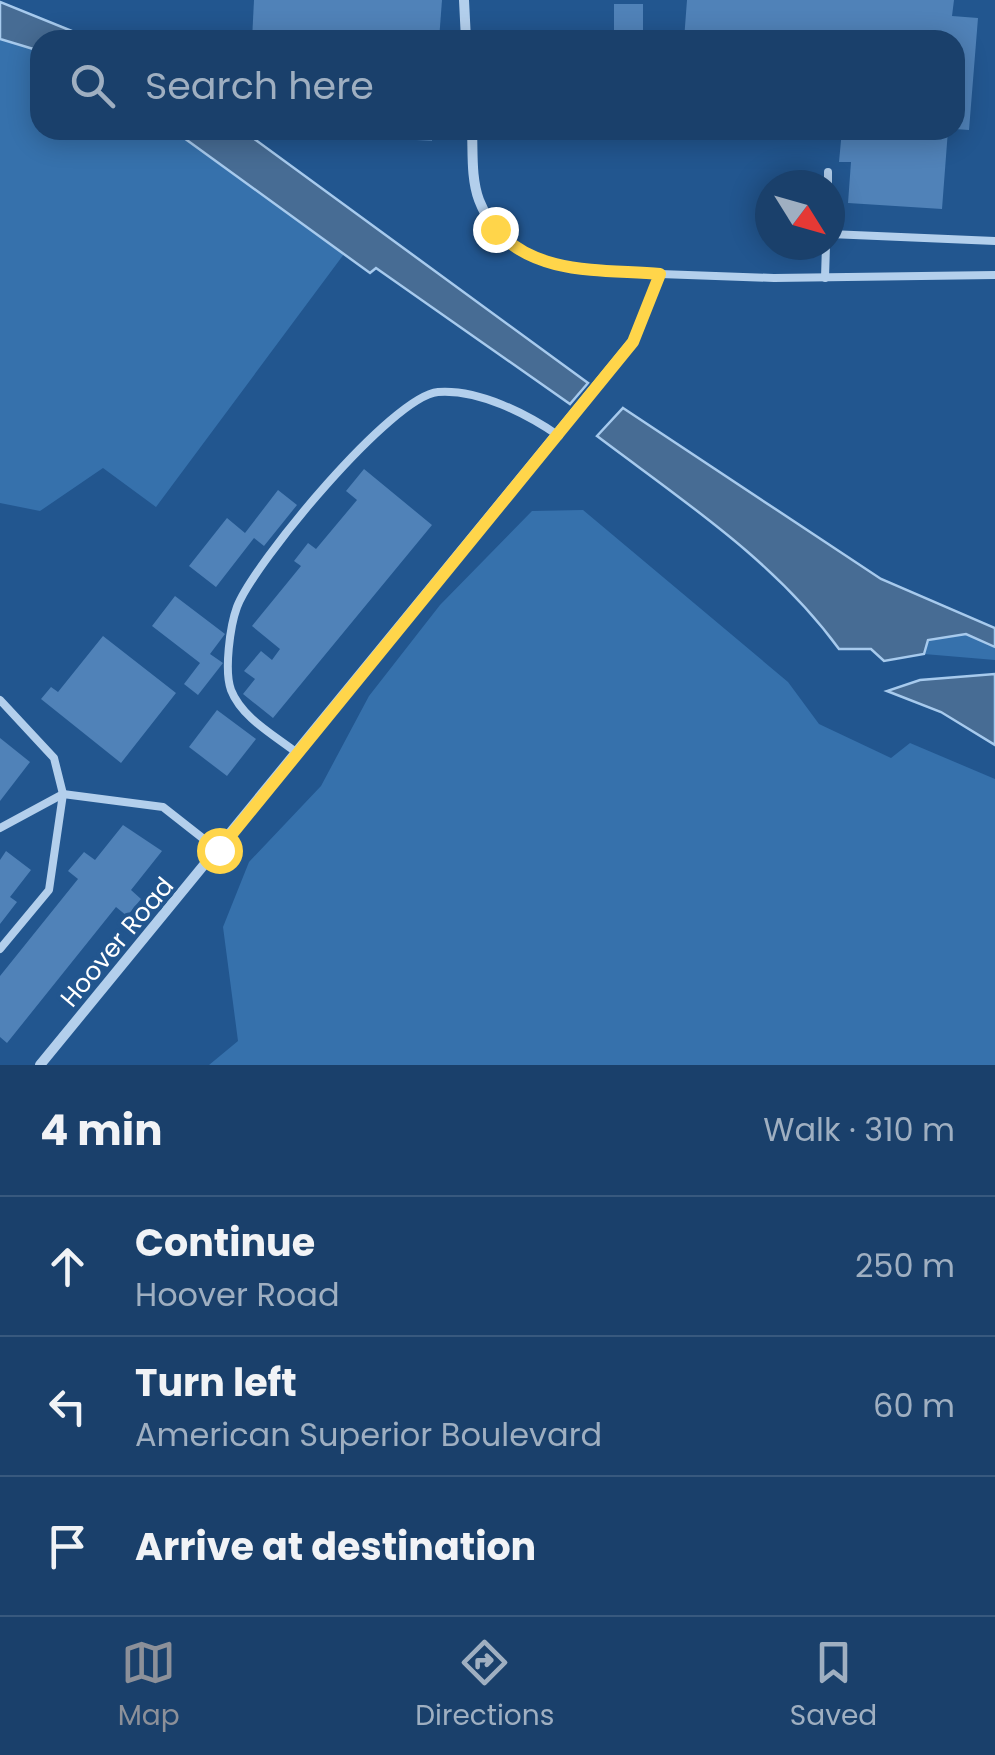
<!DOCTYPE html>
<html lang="en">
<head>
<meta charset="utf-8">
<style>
  body { margin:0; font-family:Poppins,sans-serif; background:#234771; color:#f1f3f6 }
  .compass { position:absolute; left:755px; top:170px; width:90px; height:90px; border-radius:50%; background:#1a406b; box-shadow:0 5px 25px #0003; rotate:127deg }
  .stop { position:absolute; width:30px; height:30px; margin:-22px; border:8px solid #ffd54a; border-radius:50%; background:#fff }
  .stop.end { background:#ffd54a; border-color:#fff; box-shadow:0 2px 10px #0008 }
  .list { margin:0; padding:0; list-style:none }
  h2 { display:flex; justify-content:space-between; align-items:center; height:130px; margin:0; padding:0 40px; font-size:42px }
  h2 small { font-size:32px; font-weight:400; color:#9fafc1 }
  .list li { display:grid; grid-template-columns:65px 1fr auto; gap:30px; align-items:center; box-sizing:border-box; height:140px; padding:0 40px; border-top:2px solid #38597e }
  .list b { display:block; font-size:38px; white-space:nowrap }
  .list p { margin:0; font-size:32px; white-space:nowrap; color:#9fafc1 }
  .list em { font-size:32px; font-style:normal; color:#9fafc1 }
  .icon { flex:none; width:55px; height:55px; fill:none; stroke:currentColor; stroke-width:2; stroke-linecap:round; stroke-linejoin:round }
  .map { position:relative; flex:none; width:995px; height:1065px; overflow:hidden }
  .search { position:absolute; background:#1a406b; box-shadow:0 5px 25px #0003; left:30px; right:30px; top:30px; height:110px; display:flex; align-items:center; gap:25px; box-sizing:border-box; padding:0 35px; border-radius:30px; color:#9fafc1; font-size:38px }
  .sheet { height:550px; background:#1a406b }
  nav { display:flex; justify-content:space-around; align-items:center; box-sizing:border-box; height:140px; border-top:2px solid #38597e; background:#1a406b; font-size:28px; color:#9fafc1 }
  nav a { display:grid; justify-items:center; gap:5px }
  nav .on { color:#8c9099 }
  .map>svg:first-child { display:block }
  .green { fill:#3671ac }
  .water { fill:#476c94; stroke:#a7caed; stroke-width:2.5 }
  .building { fill:#5082b8 }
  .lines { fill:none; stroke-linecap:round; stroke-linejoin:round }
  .lane { stroke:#b3cfec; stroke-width:8 }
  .street { stroke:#b3cfec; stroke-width:10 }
  .route { stroke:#ffd54a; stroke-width:12 }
  .labels { text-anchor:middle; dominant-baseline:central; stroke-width:8; stroke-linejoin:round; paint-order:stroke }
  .street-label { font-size:25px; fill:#fff; stroke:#22568f }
</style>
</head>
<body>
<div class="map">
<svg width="995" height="1065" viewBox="0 0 995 1065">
  <rect width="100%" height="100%" fill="#22568f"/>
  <g class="green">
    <path d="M0 39 40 51V130H173L344 254 156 507 103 468 40 511 0 503Z"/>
    <path d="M583 510 788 682 819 724 891 758 910 743 995 779V1065H209L238 1041 223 927 249 862 321 786 369 696 440 605 532 511Z"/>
    <path d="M966 634 995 647V660L924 654 928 640Z"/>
  </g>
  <g class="water">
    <path d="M0 2 94 40H40V51L0 39Z"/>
    <path d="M173 130H242L588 383 570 404 376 268 370 273Z"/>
    <path d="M623 408 881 579 995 628V647L966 634 928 640 924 654 884 661 871 649H839C775 561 683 501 597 436Z"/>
    <path d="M995 674V745L941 712 887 691 920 680Z"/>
  </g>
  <g class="building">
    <path d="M254 0H442L439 40H252Z"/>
    <path d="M687 0H954L952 16 978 18 969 130 955 129V40H829V33L805 31 804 40H684Z"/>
    <rect x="614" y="4" width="29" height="27"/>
    <path d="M353 130H433L432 141 353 136Z"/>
    <path d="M842 130H948L942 209 848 203 851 162H839Z"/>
    <path d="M364 469 432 525 273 718 243 694 255 679 244 671 261 651 272 660 280 649 252 626 301 566 294 561 308 543 316 549 357 500 346 491Z"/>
    <path d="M278 490 297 505 264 546 254 538 216 587 189 566 227 518 245 533Z"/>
    <path d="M175 596 225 634 210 654 223 663 198 695 184 684 200 663 152 626Z"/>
    <path d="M103 636 176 693 121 763 41 699 51 687 58 692Z"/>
    <path d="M217 710 256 739 227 776 189 747Z"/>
    <path d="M0 738 30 762 0 801Z"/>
    <path d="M123 825 162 851 131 890 141 899 127 916 116 907 7 1043 0 1037V976L78 879 68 871 84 852 95 860Z"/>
    <path d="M6 851 31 870 10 897 17 902 0 924V860Z"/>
  </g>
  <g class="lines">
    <g class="lane">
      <path d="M828 185V172"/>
      <path d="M830 234 995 241"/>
      <path d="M660 274 774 278 995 275"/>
      <path d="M825 278 826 245"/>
      <path d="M0 700 54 758 63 794 49 890 0 949"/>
      <path d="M297 753C274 735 242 718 231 690 224 671 230 626 237 607 254 563 392 396 438 392 479 389 527 414 559 436"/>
      <path d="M0 828 63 794 163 807 219 851"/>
    </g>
    <g class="street">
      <path d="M464 0 466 40"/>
      <path d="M40 1065 633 341 660 274C592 269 508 276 479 200 471 179 473 152 472 130"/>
    </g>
  </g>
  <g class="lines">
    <path class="route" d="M219 850 633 342 660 274C602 269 536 276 495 229"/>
  </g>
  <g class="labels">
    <g class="street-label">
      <text transform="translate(117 942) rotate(-50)">Hoover Road</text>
    </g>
  </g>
</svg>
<svg class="compass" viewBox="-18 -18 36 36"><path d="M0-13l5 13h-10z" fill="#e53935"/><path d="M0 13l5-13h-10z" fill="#9fafc1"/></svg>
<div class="stop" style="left:219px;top:850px"></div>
<div class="stop end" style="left:495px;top:229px"></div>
<div class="search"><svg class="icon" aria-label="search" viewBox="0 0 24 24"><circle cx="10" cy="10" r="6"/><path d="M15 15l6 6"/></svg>Search here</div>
</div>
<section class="sheet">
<h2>4 min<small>Walk · 310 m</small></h2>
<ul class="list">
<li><svg class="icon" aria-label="ahead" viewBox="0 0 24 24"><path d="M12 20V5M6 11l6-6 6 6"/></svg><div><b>Continue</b><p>Hoover Road</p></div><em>250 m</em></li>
<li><svg class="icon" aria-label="left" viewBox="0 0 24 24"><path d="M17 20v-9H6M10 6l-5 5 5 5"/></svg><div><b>Turn left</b><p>American Superior Boulevard</p></div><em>60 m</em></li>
<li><svg class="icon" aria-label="arrive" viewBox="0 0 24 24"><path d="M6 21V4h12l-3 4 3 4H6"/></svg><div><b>Arrive at destination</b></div></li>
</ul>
</section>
<nav>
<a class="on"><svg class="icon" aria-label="map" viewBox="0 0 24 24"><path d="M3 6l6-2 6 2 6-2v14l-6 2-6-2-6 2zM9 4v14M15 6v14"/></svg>Map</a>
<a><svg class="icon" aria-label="directions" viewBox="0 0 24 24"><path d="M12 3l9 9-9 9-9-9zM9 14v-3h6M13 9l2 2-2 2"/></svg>Directions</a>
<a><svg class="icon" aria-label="saved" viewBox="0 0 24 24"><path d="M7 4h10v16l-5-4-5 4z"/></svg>Saved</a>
</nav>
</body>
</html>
